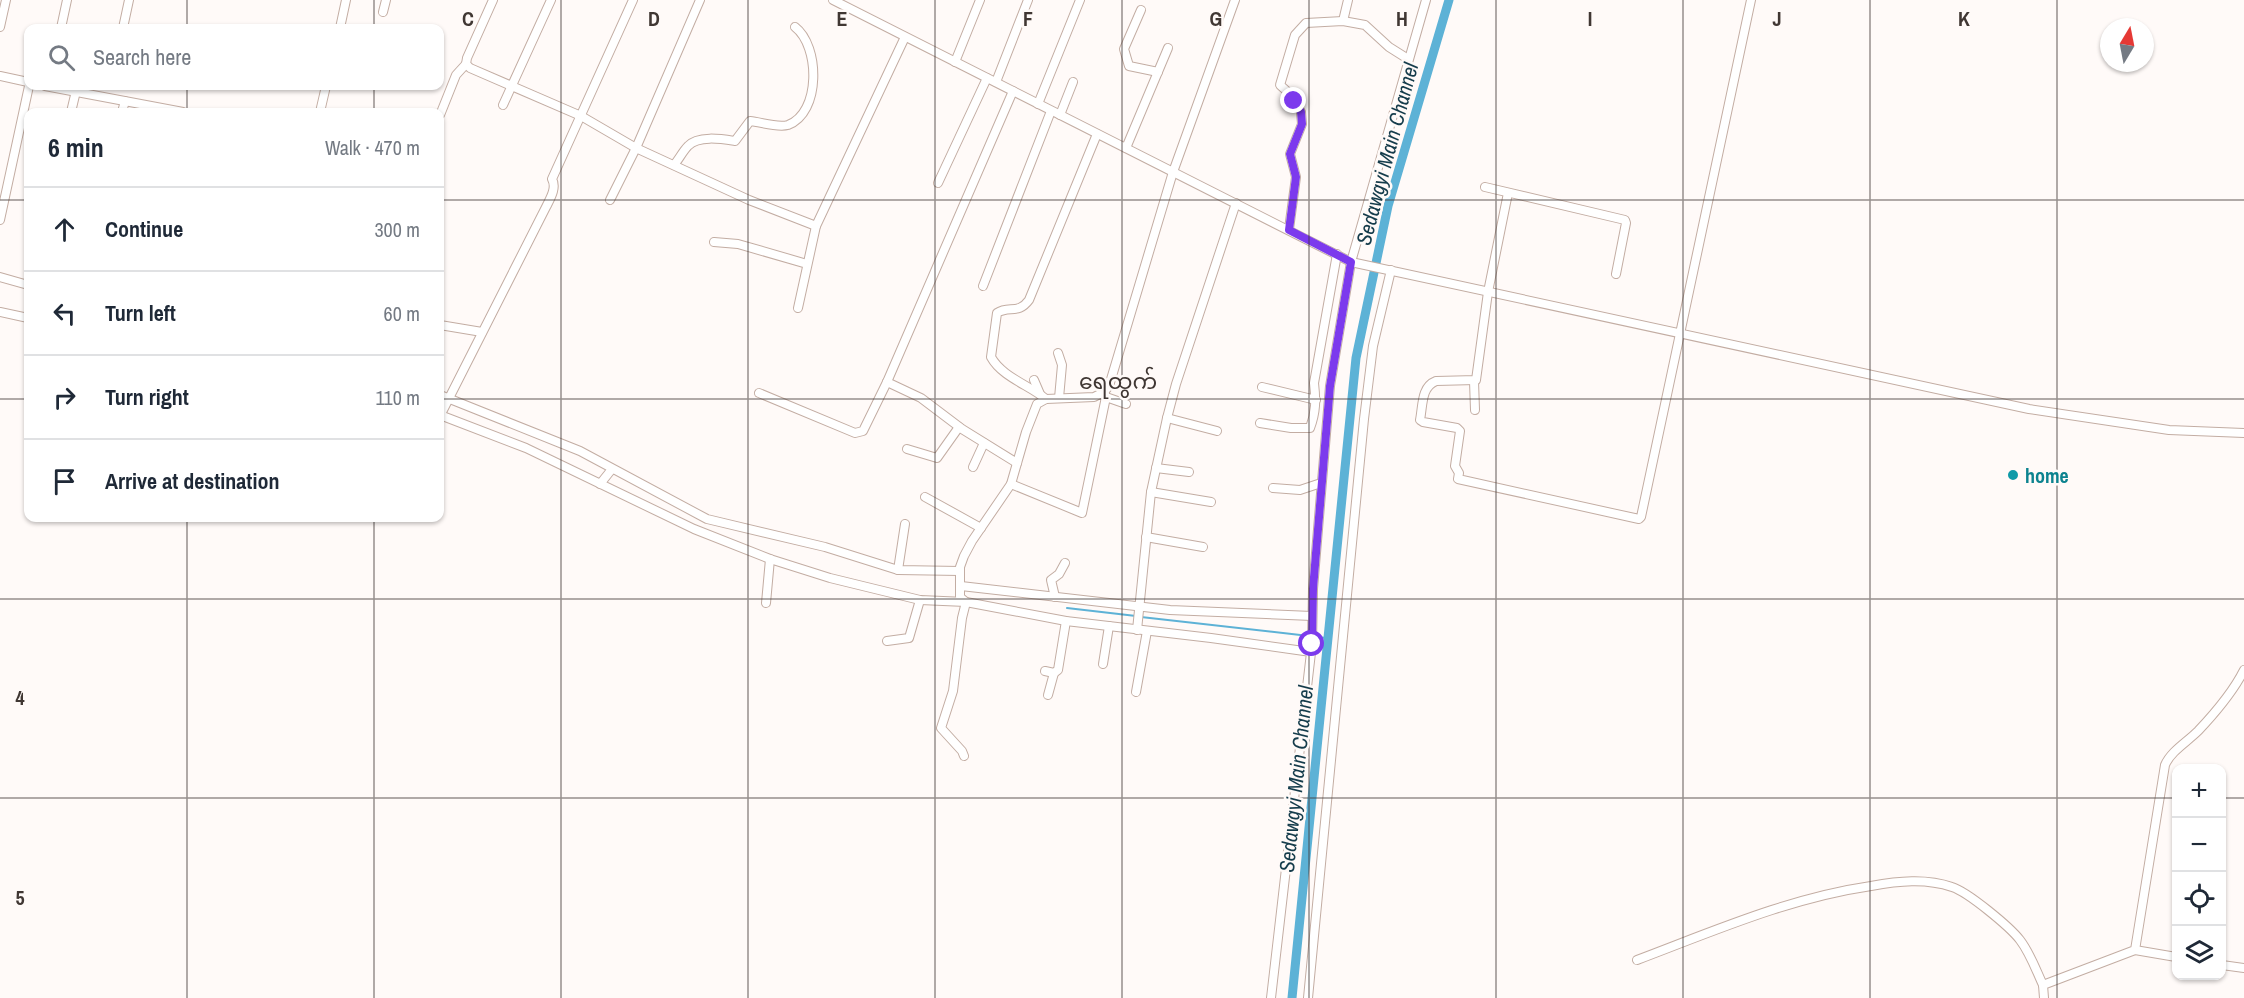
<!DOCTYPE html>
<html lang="en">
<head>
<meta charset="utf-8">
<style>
  body { margin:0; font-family:"Archivo Narrow","Noto Sans Myanmar",sans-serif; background:#f6f6f7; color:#1f2937 }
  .controls { position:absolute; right:18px; bottom:18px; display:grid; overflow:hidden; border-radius:12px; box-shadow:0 2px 4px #0004 }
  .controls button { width:54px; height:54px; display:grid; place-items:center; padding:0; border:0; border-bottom:2px solid #e0e1e3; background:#fff; color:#1f2937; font:30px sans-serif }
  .compass { position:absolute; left:2100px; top:18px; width:54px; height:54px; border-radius:50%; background:#fff; box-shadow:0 2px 4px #0004; rotate:10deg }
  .stop { position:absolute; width:18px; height:18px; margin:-14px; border:4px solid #7c3aed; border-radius:50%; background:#fff }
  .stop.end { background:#7c3aed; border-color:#fff; box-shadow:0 2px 6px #0008 }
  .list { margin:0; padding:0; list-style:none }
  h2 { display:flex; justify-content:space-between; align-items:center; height:78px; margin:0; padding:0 24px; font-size:26px }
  h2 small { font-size:20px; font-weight:400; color:#747a83 }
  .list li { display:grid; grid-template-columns:39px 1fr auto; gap:18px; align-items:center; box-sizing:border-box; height:84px; padding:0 24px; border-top:2px solid #e0e1e3 }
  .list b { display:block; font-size:22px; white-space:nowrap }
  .list em { font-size:20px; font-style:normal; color:#747a83 }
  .icon { flex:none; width:33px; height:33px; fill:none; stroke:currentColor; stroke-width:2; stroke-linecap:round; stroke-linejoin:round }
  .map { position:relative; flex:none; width:2244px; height:998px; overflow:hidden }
  .search { position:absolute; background:#fff; box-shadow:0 2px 4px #0004; left:24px; top:24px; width:420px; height:66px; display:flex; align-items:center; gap:15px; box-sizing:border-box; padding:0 21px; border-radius:12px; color:#747a83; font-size:22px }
  .panel { position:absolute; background:#fff; box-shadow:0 2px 4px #0004; left:24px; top:108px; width:420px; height:414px; border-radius:12px }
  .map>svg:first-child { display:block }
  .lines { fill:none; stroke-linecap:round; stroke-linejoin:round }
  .stream { stroke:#5db2d6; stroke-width:2 }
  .canal { stroke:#5db2d6; stroke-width:9 }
  .minor-casing { stroke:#c3ada3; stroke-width:10 }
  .minor { stroke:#fff; stroke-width:8 }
  .route { stroke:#7c3aed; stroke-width:8 }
  .grid { fill:none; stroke:#403733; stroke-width:1.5; stroke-opacity:0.55 }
  .culture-dot { fill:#0f9aa8; stroke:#fffaf8; stroke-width:2 }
  .labels { text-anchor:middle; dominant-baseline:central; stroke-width:5; stroke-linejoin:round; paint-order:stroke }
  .culture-label { font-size:20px; font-weight:bold; fill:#0d838f; stroke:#fffaf8; text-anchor:start }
  .water-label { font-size:21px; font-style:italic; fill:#153c4b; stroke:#fffaf8 }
  .quarter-label { font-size:22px; fill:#403733; stroke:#fffaf8 }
  .grid-label { font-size:20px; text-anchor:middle; font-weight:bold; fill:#403733; stroke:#fffaf8; stroke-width:5; stroke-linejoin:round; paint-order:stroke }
</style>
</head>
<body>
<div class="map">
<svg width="2244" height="998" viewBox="0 0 2244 998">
  <rect width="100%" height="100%" fill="#fffaf8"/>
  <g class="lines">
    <g class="stream">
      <path d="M1067 608 1136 616"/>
      <path d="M1141 617 1309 636"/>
      <path d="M1314 637 1328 638"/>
    </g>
    <path class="canal" d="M1292 998 1356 358 1388 206 1449 0"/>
    <g class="minor-casing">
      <g id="minor">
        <path d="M493 0 467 58 466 64 470 68 581 116 636 148 749 200 816 226 905 37"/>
        <path d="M833 0 1351 262 2029 409 2169 430 2244 433"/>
        <path d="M1141 10 1124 49 1129 66 1158 72"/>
        <path d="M383 12 386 0"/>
        <path d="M1343 21 1348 0"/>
        <path d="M0 27 6 0"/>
        <path d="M61 28 67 0"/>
        <path d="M123 28 129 0"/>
        <path d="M340 28 346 0"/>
        <path d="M955 62 980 0"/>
        <path d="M0 76 28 82"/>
        <path d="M996 82 1028 0"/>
        <path d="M45 86 183 112"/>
        <path d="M1038 104 1080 0"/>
        <path d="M503 105 551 0"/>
        <path d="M71 112 76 91"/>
        <path d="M122 112 125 101"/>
        <path d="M320 112 326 86"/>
        <path d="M440 115 456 75 466 64"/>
        <path d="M1060 115 1073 82"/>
        <path d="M1126 148 1168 48"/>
        <path d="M674 165C679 159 683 151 688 146 698 135 722 139 735 141L750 121C761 122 777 128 788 125 821 113 820 46 795 27"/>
        <path d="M938 183 987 78"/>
        <path d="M1485 187 1625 220 1626 223 1616 274"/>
        <path d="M1508 193 1488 292 1476 380 1436 381C1421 387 1423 405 1420 420L1423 422 1457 428 1460 431 1455 466 1459 473 1458 479 1639 519 1641 517 1751 0"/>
        <path d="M610 200 636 148 700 0"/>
        <path d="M0 220 29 86"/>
        <path d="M1289 229 1296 177 1290 154 1302 124 1301 112 1290 94 1280 85 1295 35 1306 23 1343 21 1365 25 1389 47 1408 59"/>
        <path d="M714 242 738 244 807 264"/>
        <path d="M0 277 28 285"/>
        <path d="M983 286 1051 111"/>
        <path d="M798 308 816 226"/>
        <path d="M0 312 28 318"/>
        <path d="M440 325 482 332"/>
        <path d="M1058 353 1062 365 1059 398"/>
        <path d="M1034 380 1040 394"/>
        <path d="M1474 381 1475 410"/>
        <path d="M887 382 921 398 962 429 1017 463"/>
        <path d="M1262 387 1316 400"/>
        <path d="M759 393 855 433 863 431 887 382 1013 91"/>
        <path d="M440 395 580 451 707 519 825 547 898 570 960 571"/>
        <path d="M1106 397 1126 404"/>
        <path d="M1046 399C1029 385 1002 377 991 357L997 313C1009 305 1018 315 1029 300L1097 134"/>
        <path d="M440 415 526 448 694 529 770 559 830 578 920 600 966 602 1066 621 1211 638 1311 652"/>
        <path d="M440 416 546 207C550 199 557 188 552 179L633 0"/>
        <path d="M1167 418 1217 431"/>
        <path d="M1260 423 1291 428H1310C1316 412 1316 400 1314 383L1337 254"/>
        <path d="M907 449 937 458 959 427"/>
        <path d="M973 467 984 443"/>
        <path d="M1156 468 1189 472"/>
        <path d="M600 484 612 469"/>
        <path d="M1011 484 1082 513 1106 397 1104 392"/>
        <path d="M1273 488 1300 490 1321 483"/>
        <path d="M1151 492 1211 502"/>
        <path d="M925 497 981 528"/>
        <path d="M1146 537 1203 547"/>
        <path d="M898 570 905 524"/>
        <path d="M961 586 1170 610 1312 616"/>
        <path d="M1055 597 1051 580 1059 574 1065 563"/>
        <path d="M766 603 770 559"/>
        <path d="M1137 630 1151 492 1167 418 1176 384 1236 203"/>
        <path d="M887 641 909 638 920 600"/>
        <path d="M1103 664 1109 626"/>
        <path d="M1045 671 1054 673 1058 670 1066 621"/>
        <path d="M1136 692 1147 631"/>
        <path d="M1048 695 1054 673"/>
        <path d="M964 756 962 751 941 728 953 691 962 618 966 602 960 597V567L964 556 972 541 1011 484 1026 432 1037 404 1046 399 1094 397 1104 392 1109 386 1173 172 1235 0"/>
        <path d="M2135 950 2176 957"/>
        <path d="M1637 960C1714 931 1789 898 1871 886 1898 881 1926 878 1952 887 1968 892 2010 927 2020 940 2030 953 2036 970 2043 985"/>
        <path d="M2222 965 2244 968"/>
        <path d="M1271 998 1312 644 1313 589 1330 386 1351 262 1426 0"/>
        <path d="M1308 998 1364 419 1373 346 1391 270"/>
        <path d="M2044 998 2043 985 2135 950 2165 765C2171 751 2187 742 2198 731 2215 713 2233 692 2244 670"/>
      </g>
    </g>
    <use href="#minor" class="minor"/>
  </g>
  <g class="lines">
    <path class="route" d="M1294 101 1301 112 1302 124 1290 154 1296 177 1289 230 1351 262 1330 386 1313 589 1312 644"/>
  </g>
  <path class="grid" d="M187 0V28M374 0V28M561 0V998M748 0V998M935 0V998M1122 0V998M1309 0V998M1496 0V998M1683 0V998M1870 0V998M2057 0V998M187 86V112M374 86V112M0 200H28M440 200H2244M0 399H28M440 399H2244M187 518V998M374 518V998M0 599H2244M0 798H2176M2222 798H2244"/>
  <circle class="culture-dot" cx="2013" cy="475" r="6"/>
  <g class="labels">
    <g class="culture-label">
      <text x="2025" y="475">home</text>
    </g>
    <g class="water-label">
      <text transform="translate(1387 154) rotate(-75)">Sedawgyi Main Channel</text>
      <text transform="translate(1296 779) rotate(-84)">Sedawgyi Main Channel</text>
    </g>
    <g class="quarter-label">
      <text x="1118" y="381">ရေထွက်</text>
    </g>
  </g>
  <g class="grid-label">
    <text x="468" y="26">C</text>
    <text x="654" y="26">D</text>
    <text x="842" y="26">E</text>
    <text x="1028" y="26">F</text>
    <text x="1216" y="26">G</text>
    <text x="1402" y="26">H</text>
    <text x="1590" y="26">I</text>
    <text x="1777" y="26">J</text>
    <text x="1964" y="26">K</text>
    <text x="20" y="705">4</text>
    <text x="20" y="905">5</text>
  </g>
</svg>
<div class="controls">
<button>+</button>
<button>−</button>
<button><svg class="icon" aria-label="locate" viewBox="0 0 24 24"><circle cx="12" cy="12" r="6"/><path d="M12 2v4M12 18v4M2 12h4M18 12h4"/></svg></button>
<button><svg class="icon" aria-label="layers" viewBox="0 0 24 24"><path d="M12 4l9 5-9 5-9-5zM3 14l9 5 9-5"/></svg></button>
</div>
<svg class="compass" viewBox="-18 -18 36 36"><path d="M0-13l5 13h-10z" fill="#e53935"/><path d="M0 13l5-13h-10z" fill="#747a83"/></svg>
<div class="stop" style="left:1312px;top:644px"></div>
<div class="stop end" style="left:1294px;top:101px"></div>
<div class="search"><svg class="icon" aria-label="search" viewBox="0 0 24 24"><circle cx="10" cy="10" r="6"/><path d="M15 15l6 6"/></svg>Search here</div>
<section class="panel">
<h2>6 min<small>Walk · 470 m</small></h2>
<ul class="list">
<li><svg class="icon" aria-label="ahead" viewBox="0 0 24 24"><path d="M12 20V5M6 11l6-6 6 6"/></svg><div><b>Continue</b></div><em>300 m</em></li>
<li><svg class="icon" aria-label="left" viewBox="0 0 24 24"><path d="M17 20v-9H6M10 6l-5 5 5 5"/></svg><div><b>Turn left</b></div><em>60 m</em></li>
<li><svg class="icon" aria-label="right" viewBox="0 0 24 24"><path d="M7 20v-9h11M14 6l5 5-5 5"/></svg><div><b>Turn right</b></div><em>110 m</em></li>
<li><svg class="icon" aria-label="arrive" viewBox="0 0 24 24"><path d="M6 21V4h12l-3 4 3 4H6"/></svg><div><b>Arrive at destination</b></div></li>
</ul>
</section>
</div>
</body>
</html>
